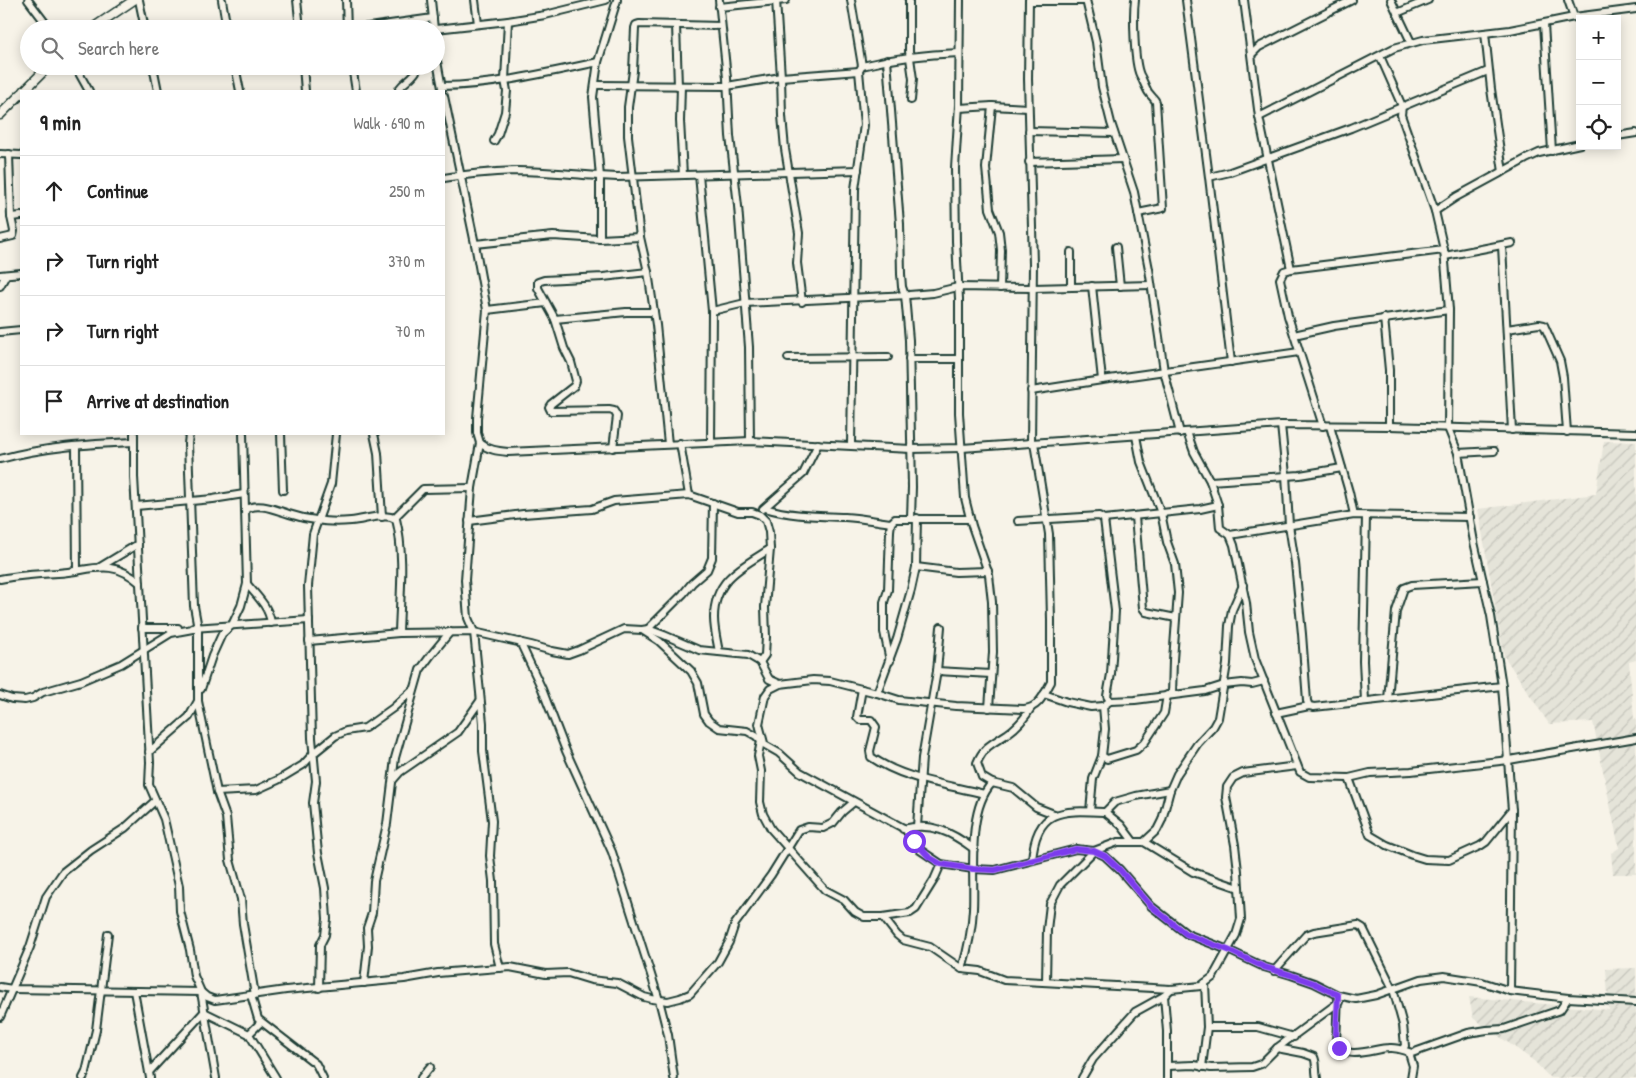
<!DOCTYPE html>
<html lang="en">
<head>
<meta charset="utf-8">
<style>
  body { margin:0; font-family:"Patrick Hand",sans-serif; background:#f2f2f2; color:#222 }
  .controls { position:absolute; right:15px; top:15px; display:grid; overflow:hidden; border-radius:0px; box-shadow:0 2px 12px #0003 }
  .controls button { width:45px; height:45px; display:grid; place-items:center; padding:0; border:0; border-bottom:1px solid #e0e0e0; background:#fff; color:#222; font:25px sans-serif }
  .stop { position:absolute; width:15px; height:15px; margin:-11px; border:4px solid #7c3aed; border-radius:50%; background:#fff }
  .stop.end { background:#7c3aed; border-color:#fff; box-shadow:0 1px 5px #0008 }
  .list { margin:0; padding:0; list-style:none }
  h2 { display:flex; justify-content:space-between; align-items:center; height:65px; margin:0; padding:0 20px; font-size:21px }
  h2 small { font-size:16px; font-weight:400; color:#767676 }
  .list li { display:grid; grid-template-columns:32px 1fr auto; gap:15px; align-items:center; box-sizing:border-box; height:70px; padding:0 20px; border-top:1px solid #e0e0e0 }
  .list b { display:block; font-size:19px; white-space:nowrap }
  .list em { font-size:16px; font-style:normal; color:#767676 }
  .icon { flex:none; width:28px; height:28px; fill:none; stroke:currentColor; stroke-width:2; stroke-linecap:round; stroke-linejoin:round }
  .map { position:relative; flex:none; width:1636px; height:1078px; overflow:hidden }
  .search { position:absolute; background:#fff; box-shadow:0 2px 12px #0003; left:20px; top:20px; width:425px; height:55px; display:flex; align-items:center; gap:12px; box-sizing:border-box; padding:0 18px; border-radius:28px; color:#767676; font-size:19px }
  .panel { position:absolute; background:#fff; box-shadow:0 2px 12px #0003; left:20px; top:90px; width:425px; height:345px; border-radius:0px }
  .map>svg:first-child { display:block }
  .industrial { fill:url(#industrial-furrows) }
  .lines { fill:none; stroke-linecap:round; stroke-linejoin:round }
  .minor-casing { stroke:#1f3d34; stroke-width:10 }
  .tertiary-casing { stroke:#1f3d34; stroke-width:11 }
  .minor { stroke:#f7f3e8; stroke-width:6 }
  .tertiary { stroke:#f7f3e8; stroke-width:8 }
  .route { stroke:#7c3aed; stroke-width:6 }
</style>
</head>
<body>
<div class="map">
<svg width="1636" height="1078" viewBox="0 0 1636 1078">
  <defs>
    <pattern id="industrial-furrows" width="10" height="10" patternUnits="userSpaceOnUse" patternTransform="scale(1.25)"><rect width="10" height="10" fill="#e5e4d9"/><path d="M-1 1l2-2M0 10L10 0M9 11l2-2" fill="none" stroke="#c4c4bb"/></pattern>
  </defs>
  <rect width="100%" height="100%" fill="#f7f3e8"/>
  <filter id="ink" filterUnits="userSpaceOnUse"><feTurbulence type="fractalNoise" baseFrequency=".02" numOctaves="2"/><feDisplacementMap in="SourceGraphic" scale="10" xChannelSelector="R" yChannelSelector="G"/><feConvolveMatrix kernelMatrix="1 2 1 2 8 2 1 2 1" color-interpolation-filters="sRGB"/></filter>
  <g filter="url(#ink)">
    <g class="industrial">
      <path d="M1604 441 1636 442V660L1629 662 1634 719H1636V874H1613L1611 853 1619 848 1593 722 1549 724 1504 656 1478 509 1596 494Z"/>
      <path d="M1636 968V1078H1550L1534 1061 1473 1018 1469 997 1609 1010 1606 969Z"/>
    </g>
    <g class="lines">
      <g class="minor-casing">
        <g id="minor">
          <path d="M28 0 50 29"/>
          <path d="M139 0 145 29"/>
          <path d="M222 0 227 29"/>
          <path d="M297 0 300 29"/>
          <path d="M346 0 347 29"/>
          <path d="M431 0 434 29"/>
          <path d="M475 0 478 24"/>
          <path d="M719 0 727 78 730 136 738 206 749 347 750 441"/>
          <path d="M776 0 781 77 782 116 785 149 799 233 797 263 802 302"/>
          <path d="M851 0 862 66 859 71 864 125 855 189 851 445"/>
          <path d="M909 0V51L913 79 911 100"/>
          <path d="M960 0 959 105 955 168 956 241 959 299V413L965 498 972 526 989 575 992 602 993 652 989 708"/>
          <path d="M1029 0 1028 79 1033 264 1031 443"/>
          <path d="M1086 0 1096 42 1102 87 1111 123 1134 192 1149 269 1164 371 1180 433"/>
          <path d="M1135 0C1133 15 1134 62 1140 75 1142 78 1147 91 1149 93 1151 96 1154 98 1156 102L1163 208 1138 213"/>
          <path d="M1186 0 1209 177 1231 362"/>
          <path d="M1244 0 1259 117 1291 269"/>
          <path d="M1391 0 1411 42"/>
          <path d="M1568 0 1574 17"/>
          <path d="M1029 1H1086"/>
          <path d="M719 7 786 0"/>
          <path d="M1397 13 1428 0"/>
          <path d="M1544 24 1552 151"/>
          <path d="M676 25 678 86"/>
          <path d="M354 29 433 18"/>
          <path d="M436 29 508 21 545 15 606 0"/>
          <path d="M1485 33 1491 89 1503 172"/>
          <path d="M1252 54 1259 47 1352 0"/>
          <path d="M436 56 442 88"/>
          <path d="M1380 56 1402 106 1401 115 1435 211 1444 250 1449 310 1448 428 1458 453 1474 542 1491 616 1502 686 1512 810 1510 991"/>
          <path d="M887 60 900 224 901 274 902 287 905 295 909 340 912 487 911 518"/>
          <path d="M75 66 89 91"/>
          <path d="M153 66 158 91"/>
          <path d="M235 66 240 91"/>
          <path d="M303 66 305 91"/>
          <path d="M352 66 356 91"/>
          <path d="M862 66C894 58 926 54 959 53"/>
          <path d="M304 69 335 66"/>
          <path d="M595 85 727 86 781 77 859 71"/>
          <path d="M442 86C495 85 547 73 598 62"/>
          <path d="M681 86 680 121 683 175"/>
          <path d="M400 91 399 89C406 79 414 79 419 66"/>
          <path d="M444 96 475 244 487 310 477 418V433L480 443 472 488 465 580 468 618 474 632 483 723V751L492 821 490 856 493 881 494 944 500 968"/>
          <path d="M992 106 986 168 990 209 999 232 1001 250 1000 288"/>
          <path d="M959 108 992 106 1028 108"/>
          <path d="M1259 117 1394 48 1423 40 1510 30 1574 17 1636 9"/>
          <path d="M1029 131 1114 133"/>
          <path d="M1617 136 1636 133"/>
          <path d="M494 141 498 134 505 112 507 91 505 80 508 21"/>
          <path d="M0 154 21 155"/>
          <path d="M1029 162 1123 159"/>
          <path d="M699 175 712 311 711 442"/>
          <path d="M1209 177 1230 172 1351 128 1488 71"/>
          <path d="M444 178C468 174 492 172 517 171 550 171 583 176 617 177L858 170"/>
          <path d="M1435 211 1456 197 1526 159 1539 153 1580 144"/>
          <path d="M11 217 21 216"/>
          <path d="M0 239 13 236 14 231 11 217 9 154"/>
          <path d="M600 239V177L593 97 598 62 617 0"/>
          <path d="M475 244 553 236 600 239 640 237"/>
          <path d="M1502 246 1512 430"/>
          <path d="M1116 247 1120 286"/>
          <path d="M1071 252V287"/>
          <path d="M1445 256 1512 243"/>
          <path d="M0 275 21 273"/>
          <path d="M0 286 6 275"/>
          <path d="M1092 286 1102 380 1299 352"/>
          <path d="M487 310 546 303"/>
          <path d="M712 311 745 303 909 295 933 293 958 287 1033 288 1151 285"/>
          <path d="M1384 318 1389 370V426"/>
          <path d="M555 319 626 312H654"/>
          <path d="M1507 329 1539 324 1544 325 1560 361 1563 377 1567 432"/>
          <path d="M0 332 21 330"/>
          <path d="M1294 335 1334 326 1449 310"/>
          <path d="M788 358 888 357"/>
          <path d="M909 359H959"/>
          <path d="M1031 391 1102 380"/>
          <path d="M1281 425 1286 475 1289 525 1295 563 1302 634 1307 701 1309 706"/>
          <path d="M1323 426 1288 316 1280 279 1284 271 1291 269 1444 250"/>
          <path d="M1330 426 1349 492 1354 515"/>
          <path d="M1187 432 1194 452 1210 481 1218 505 1220 528 1230 535 1234 545 1246 603 1249 632 1255 659 1300 772 1309 777 1349 778 1370 773 1411 771 1509 760 1636 738"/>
          <path d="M134 434V477L150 762 149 785 164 819 179 886 180 911 190 950 194 976 201 992 207 997 215 1000 286 990 404 979 438 973 510 967 546 974 568 973 591 980 617 983 644 997 652 999 668 1001 680 998 690 994 718 962 729 942 735 924 771 875 799 830 808 827 823 828 833 823 842 812 854 802"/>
          <path d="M189 434 188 444 194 606 198 628V701L217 792 226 817 230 860 241 899 243 924 255 995"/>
          <path d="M281 434 283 490"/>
          <path d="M374 434 378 453 382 517"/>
          <path d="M1136 436 1141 462 1161 513 1167 542 1175 564 1178 593 1173 660 1172 695"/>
          <path d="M480 443C488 450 498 451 508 452L750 441 911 449 962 448 1281 425 1389 426 1636 433"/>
          <path d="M680 443 689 495"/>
          <path d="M668 444 656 325 648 272 640 237 628 136V107L633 71 635 28 636 25 639 24 721 26"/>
          <path d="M76 446 77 570"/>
          <path d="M613 448 617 416 614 411 609 410 551 411 549 407 551 404 574 386 576 381 571 362 564 348 555 319 538 288V282L544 280 603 277 648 272"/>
          <path d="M1458 453 1494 451"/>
          <path d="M0 459C43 447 89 444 134 442"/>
          <path d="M1210 481 1300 475 1342 468"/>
          <path d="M136 506 213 499 244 494"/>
          <path d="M765 508C790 516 819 516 845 517 861 518 876 521 891 523"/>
          <path d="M763 509 803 474 818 444"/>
          <path d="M245 510C257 501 276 510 289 514 298 517 307 519 316 520 327 522 340 522 351 521 365 520 383 512 396 519 405 555 400 596 399 633"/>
          <path d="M1135 517 1143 608 1146 612 1176 618"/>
          <path d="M394 518 423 489 472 488"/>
          <path d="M1104 519 1115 611 1111 674 1107 696 1110 701"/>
          <path d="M469 521 523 514 592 509 614 501 689 495 738 512H752L760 515 766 521 769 532 770 549 765 607 766 637 765 655 760 662"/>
          <path d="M1018 521 1099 516 1104 519 1200 509 1218 505"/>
          <path d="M1230 535 1354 515 1470 517"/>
          <path d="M100 567 138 544"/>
          <path d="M916 567 956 572 988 571"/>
          <path d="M0 579C20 575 39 574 58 573 91 571 111 557 140 583"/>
          <path d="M247 584C257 596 269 607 271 623"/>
          <path d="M142 628H178"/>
          <path d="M193 628 309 620"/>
          <path d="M648 629 683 594 692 583 707 570 712 558 713 503"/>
          <path d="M642 630 648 629 664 635 699 650 748 655 760 662 769 679 780 684"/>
          <path d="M309 641 399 633 474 632 531 645 552 651 568 654 579 650 624 629 642 630 659 641 691 671 698 683 704 714 709 721 719 728 747 731 756 736 765 745 779 753 800 772 905 829 920 850 941 864 973 869 995 870 1076 849 1094 851 1105 856 1120 870 1151 906 1187 934 1228 950 1264 967 1291 975 1314 983 1338 995 1356 999 1376 995 1421 979 1444 976 1482 982 1510 991 1568 998 1636 1002"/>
          <path d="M520 642 542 689 566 751 612 852 659 1000 668 1035 674 1078"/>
          <path d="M719 652C717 641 714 629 714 618 714 579 742 567 770 549"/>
          <path d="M890 661 884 632V602L888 590 890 531 891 523 895 519H970"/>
          <path d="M937 671 991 674"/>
          <path d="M201 689 212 656 222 634 232 625 241 606 247 584 243 434"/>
          <path d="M862 689 857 717 860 720H871L876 727 870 751 871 757C905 780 945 784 984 794"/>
          <path d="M877 693 897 639 911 590 916 567 917 518"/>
          <path d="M1044 694 1067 702 1091 707 1103 706 1110 701 1135 700 1205 691 1224 685 1242 683 1252 684 1264 681"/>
          <path d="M0 695 12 699 25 700 33 698 43 692 81 681 121 664 171 633 198 628"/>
          <path d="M1388 699 1396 611 1404 588 1412 585 1483 581"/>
          <path d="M1365 701 1363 661 1366 516"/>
          <path d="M1031 708C1025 718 1017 727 1007 734 992 744 984 746 977 763L982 777 992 783 1013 788 1036 807 1054 814"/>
          <path d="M1276 713 1309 706 1314 707 1502 686"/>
          <path d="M761 741 758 756 761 771 760 802 763 814 771 829 825 890 844 900 855 912 864 917H883L910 913 916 909 934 880 941 864"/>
          <path d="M764 743 759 724 765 696 770 689 780 684 813 680 830 681 877 693 899 700 956 706 1024 709C1039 708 1044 694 1051 682V620L1049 534 1034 443"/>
          <path d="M149 752 189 717 198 701"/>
          <path d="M1102 756 1107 759 1136 750 1145 742 1164 713 1167 695"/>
          <path d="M1349 778 1370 835 1387 845 1412 855 1425 859 1449 860 1480 846 1486 842 1512 810"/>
          <path d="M393 780 400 772 458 732 480 701"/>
          <path d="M217 792 256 790 278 780 303 765 314 753 335 736 346 731 365 728 393 708 413 690"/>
          <path d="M1090 811 1093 779 1102 756 1105 729 1103 706"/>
          <path d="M1105 812 1115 802 1136 796 1170 790"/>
          <path d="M917 826 922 758 937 671 941 627"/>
          <path d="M903 829C932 822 951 832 974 849"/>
          <path d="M1144 842 1157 830 1162 820 1170 790 1177 774 1198 743 1213 727 1218 718 1227 664 1229 626 1232 610 1243 585"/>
          <path d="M1032 860C1036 808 1062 810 1105 812L1121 825 1133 841"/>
          <path d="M883 917 897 935 903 940 930 947 962 969 980 971 1004 980 1171 989 1201 986 1213 977 1236 935 1241 919 1238 871 1235 845 1226 797 1227 787 1233 778 1243 773 1297 766"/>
          <path d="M962 969C968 949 972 930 973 909 975 873 966 811 992 783"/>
          <path d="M1274 971 1306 935 1314 932 1358 925 1363 928 1393 989 1403 1025 1405 1046 1403 1048"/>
          <path d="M1046 982 1047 930 1050 904 1060 885 1094 851 1118 842H1144L1193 872 1239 888"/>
          <path d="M364 983 368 946 367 928 372 913 374 881 387 824 395 758 420 670 431 655 450 632"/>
          <path d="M0 987 12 989 201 992 216 1078"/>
          <path d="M319 988 320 945 325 935 327 919 325 888 318 853 313 803 316 781 312 738 308 586 313 534 331 484 336 434"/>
          <path d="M134 991 150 1078"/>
          <path d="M251 995 258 1019 316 1064 323 1078"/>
          <path d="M1338 995 1336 1043C1346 1062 1374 1048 1389 1048 1399 1047 1404 1051 1412 1053L1468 1033 1487 1030 1504 1029 1560 1010 1568 998"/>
          <path d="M1164 996 1167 1031V1078"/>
          <path d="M0 1017 30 947 46 897 63 872 91 850 125 828 155 801"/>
          <path d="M261 1022 249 1034 276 1078"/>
          <path d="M1207 1027H1258L1294 1037"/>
          <path d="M1277 1048 1303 1053 1314 1057C1317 1063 1315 1071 1317 1078"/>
          <path d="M1409 1053 1413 1066 1411 1078"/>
          <path d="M1167 1066 1194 1065 1211 1068 1252 1067 1261 1064 1277 1048 1339 1002"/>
          <path d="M1202 1067 1207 1027 1205 983"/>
          <path d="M149 1072 204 1012 249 1034"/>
          <path d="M83 1078 86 1072 96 1030 108 934"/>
          <path d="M421 1078 430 1067"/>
          <path d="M1082 1078 1093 1059 1135 1012 1164 996 1171 989"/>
        </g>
      </g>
      <g class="tertiary-casing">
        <g id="tertiary">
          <path d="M91 29 134 0"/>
          <path d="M24 91 49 66"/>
          <path d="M0 115 21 94"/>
        </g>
      </g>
      <use href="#minor" class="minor"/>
      <use href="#tertiary" class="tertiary"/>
    </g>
  </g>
  <g class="lines" filter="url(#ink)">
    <path class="route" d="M914 841 929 857 941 864 973 869 995 870 1076 849 1094 851 1105 856 1120 870 1151 906 1186 934 1228 950 1264 967 1291 975 1314 983 1338 995 1336 1036 1339 1048"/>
  </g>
</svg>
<div class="controls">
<button>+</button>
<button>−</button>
<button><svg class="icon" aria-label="locate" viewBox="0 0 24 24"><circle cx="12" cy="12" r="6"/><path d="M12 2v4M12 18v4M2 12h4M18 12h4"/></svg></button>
</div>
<div class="stop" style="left:914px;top:841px"></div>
<div class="stop end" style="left:1339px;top:1048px"></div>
<div class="search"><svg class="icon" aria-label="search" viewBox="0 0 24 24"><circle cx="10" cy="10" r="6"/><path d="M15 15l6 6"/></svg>Search here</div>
<section class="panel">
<h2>9 min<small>Walk · 690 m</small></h2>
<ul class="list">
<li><svg class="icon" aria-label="ahead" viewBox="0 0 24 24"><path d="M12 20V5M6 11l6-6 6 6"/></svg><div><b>Continue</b></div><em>250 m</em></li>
<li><svg class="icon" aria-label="right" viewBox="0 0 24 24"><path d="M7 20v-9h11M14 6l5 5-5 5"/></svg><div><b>Turn right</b></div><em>370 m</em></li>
<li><svg class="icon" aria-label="right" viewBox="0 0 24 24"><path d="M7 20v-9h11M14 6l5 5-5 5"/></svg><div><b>Turn right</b></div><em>70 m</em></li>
<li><svg class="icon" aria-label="arrive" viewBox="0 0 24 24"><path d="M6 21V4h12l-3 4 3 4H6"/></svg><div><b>Arrive at destination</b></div></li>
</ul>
</section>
</div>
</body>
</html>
